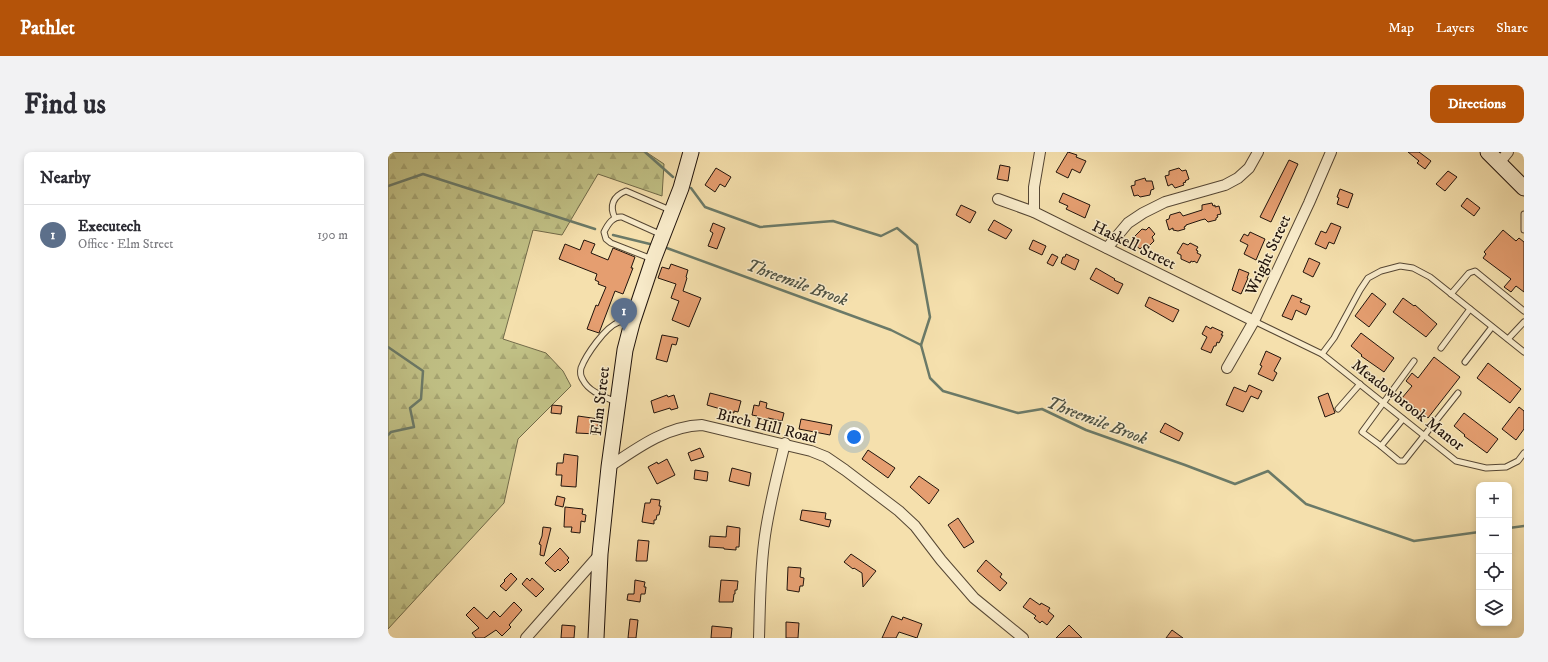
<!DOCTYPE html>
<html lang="en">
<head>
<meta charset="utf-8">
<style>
  body { margin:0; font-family:"IM FELL DW Pica",serif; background:#f2f2f3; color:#2b2b33 }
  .controls { position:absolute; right:12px; bottom:12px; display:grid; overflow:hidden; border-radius:8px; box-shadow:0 2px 6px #0003 }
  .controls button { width:36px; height:36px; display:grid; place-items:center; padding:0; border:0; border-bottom:1px solid #e1e1e2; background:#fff; color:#2b2b33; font:20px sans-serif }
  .you { position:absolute; left:466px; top:285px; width:14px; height:14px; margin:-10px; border:3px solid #fff; border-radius:50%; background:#1a73e8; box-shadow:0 0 0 6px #1a73e833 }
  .badge { display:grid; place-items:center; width:26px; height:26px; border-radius:50%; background:#b45309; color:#fff; font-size:13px; font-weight:700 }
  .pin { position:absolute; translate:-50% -33px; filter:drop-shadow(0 1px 2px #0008) }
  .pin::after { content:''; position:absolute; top:21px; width:14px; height:12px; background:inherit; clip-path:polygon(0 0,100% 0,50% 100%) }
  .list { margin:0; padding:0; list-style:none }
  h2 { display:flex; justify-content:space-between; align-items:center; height:52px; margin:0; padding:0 16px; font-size:17px }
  h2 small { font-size:13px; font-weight:400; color:#7c7c81 }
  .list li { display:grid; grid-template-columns:26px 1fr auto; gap:12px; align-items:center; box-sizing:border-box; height:60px; padding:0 16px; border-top:1px solid #e1e1e2 }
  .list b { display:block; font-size:15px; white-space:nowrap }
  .list p { margin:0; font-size:13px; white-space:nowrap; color:#7c7c81 }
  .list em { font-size:13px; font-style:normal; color:#7c7c81 }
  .icon { flex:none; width:22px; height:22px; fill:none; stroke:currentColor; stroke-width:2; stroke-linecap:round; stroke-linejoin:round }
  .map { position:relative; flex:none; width:1136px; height:486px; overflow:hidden; border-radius:8px }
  header { display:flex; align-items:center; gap:24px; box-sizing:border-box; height:56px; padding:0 20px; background:#b45309; color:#fff }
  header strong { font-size:19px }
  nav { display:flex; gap:22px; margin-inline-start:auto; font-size:14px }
  .intro { display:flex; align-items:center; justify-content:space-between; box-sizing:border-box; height:96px; padding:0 24px }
  h1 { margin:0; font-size:28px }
  .button { padding:10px 18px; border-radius:8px; background:#b45309; color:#fff; font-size:14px; font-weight:700 }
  main { display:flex; gap:24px; padding:0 24px }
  aside { flex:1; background:#fff; border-radius:8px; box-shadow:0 2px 6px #0003 }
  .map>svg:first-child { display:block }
  .forest { fill:url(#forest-firs); stroke:#716a49 }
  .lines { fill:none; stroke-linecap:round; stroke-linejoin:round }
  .stream { stroke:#6b7a68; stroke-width:2.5 }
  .building { fill:#e59e70; stroke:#21140c }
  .lane-casing { stroke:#564734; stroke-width:7 }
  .street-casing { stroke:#564734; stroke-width:12 }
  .secondary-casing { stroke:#21140c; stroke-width:17 }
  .lane { stroke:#f8ebca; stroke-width:5 }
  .street { stroke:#f8ebca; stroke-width:10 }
  .secondary { stroke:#f8ebca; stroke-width:15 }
  .labels { text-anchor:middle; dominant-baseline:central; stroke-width:3; stroke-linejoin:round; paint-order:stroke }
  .street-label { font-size:16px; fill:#21140c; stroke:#f8ebca }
  .water-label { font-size:17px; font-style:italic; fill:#4c5042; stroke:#f8ebca }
</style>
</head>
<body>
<header>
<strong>Pathlet</strong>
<nav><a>Map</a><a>Layers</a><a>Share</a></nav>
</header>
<div class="intro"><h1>Find us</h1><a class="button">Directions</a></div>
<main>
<aside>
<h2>Nearby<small></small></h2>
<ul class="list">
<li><span class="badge" style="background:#5c6f8a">1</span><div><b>Executech</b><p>Office · Elm Street</p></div><em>190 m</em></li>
</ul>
</aside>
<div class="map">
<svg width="1136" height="486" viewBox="0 0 1136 486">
  <defs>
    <pattern id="forest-firs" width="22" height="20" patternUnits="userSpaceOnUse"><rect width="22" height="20" fill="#c1c186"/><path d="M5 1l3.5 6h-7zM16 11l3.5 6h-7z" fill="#a6a572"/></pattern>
  </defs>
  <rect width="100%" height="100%" fill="#f5e0ad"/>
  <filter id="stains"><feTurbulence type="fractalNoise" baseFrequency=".005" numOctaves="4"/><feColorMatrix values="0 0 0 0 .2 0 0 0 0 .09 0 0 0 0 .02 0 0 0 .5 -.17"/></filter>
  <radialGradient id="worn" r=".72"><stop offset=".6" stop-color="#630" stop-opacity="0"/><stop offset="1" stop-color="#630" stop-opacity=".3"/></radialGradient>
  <path class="forest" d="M0 0H258L276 12 274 44 210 22 174 83 145 78 115 187 158 201 175 219 183 234 130 287 116 351 0 477Z"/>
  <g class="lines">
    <g class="stream">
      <path d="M257 0 285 25"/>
      <path d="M0 34 35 22 207 77"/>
      <path d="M303 36 317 55 372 75 445 69 493 84 509 76 529 93 542 165 533 193"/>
      <path d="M225 83 266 93"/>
      <path d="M276 95 503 178 533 193 542 226 555 239 630 261 654 257 698 278 797 313 847 332 880 319 918 352 1026 389 1091 380"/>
      <path d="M0 195 35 219 33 247 22 256 26 275 3 280 0 283"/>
      <path d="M1121 376 1136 374"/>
    </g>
  </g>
  <g class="building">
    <path d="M680 0 689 3 688 5 698 9 692 21 684 17 680 26 668 20Z"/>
    <path d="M1020 0H1031L1043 9 1037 17 1029 11 1031 9Z"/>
    <path d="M901 8 910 12 883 70 872 65Z"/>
    <path d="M612 13 622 15 620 29 609 27Z"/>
    <path d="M328 16 343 25 337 35 332 32 327 40 317 33Z"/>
    <path d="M791 16 794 19 798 18 801 27 797 29 798 30 795 31 796 33 787 36 784 32 780 34 777 24 781 23V19Z"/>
    <path d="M1060 19 1069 25 1057 39 1048 32Z"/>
    <path d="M757 26 758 29H764L766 37 763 38 762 43 752 45 750 43 746 44 743 34 747 33V29Z"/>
    <path d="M952 37 965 42 960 56 949 52 951 46 949 45Z"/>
    <path d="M675 41 702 53 697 66 678 57 680 54 671 50Z"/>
    <path d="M1079 46 1092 56 1086 64 1073 54Z"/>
    <path d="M824 51 825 54 827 53V55L831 54 833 62 829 63 830 65 828 66V68L820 70 817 67 813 68 798 73V74L796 75 797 77 790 79 785 78V76L781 78 778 68 781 67 782 63 792 60 795 64 814 58V53Z"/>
    <path d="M573 53 588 60 582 71 568 63Z"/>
    <path d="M606 68 624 78 618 87 600 78Z"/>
    <path d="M325 71 337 76 329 97 320 94 325 81 322 79Z"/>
    <path d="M943 71 953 75 946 92 941 90 938 97 927 92 933 79 938 81Z"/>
    <path d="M761 75 767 82 764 85 766 89 759 96 758 95 756 96 754 95 752 97 745 91 748 88 747 84 754 77 758 78Z"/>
    <path d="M1115 78 1128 89 1131 86 1136 90V140L1128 134 1123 140 1116 135 1123 127 1095 106 1098 102 1096 100Z"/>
    <path d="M862 80 877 87 868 108 856 102 860 93 852 89 856 82 860 84Z"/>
    <path d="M196 88 207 92 203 101 220 108 225 96 247 105 243 116H245L235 142 227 139 211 181 199 177 208 153 210 154 218 135 210 132 211 130 207 128 209 122 171 107 177 92 192 98Z"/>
    <path d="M645 88 658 94 654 103 641 97Z"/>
    <path d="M795 91 800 93 802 91 810 95 808 98 810 99 809 101 813 103 809 111 806 109 805 110 803 109 802 111 793 107V103L789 101Z"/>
    <path d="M664 102 670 105 665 114 659 111Z"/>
    <path d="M678 102 691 108 687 118 673 111 675 105H677Z"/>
    <path d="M921 106 932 111 925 125 915 120Z"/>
    <path d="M283 112 300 118 298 125 299 126 295 139 313 146 301 175 284 168 291 149 283 146 288 132 270 126 274 115 281 117Z"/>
    <path d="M708 116 727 127 726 128 735 132 730 142 702 127Z"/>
    <path d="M851 117 861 121 859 126H860L853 142 844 138Z"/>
    <path d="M984 141 998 152 981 175 967 164Z"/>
    <path d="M904 143 914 147 912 150 922 154 918 163 908 158 904 168 894 164Z"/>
    <path d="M761 145 791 158 785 170 757 154Z"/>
    <path d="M1015 146 1026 154 1027 153 1049 172 1038 185 1005 160Z"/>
    <path d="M818 174 823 177 824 175 835 180 833 183H835L831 191 829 190 828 194H826L823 201 813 197 819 185 814 182Z"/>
    <path d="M973 181 1006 206 996 220 973 204 974 203 963 194Z"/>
    <path d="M274 183 290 186 288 193 284 192 279 210 268 207Z"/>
    <path d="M878 199 893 206 886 219 889 221 885 229 870 222 874 214 872 213Z"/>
    <path d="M1046 205 1072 225 1040 266 1014 246 1024 234 1018 229 1024 221 1030 226Z"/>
    <path d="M1100 211 1133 237 1122 251 1089 226Z"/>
    <path d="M861 233 874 239 870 247 863 244 855 260 838 253 846 235 858 240Z"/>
    <path d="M322 241 353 249 350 260 346 259V261L319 253Z"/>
    <path d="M940 241 947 261 937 265 930 245Z"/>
    <path d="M279 243 280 245 286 243 290 256 283 258 282 256 266 261 263 249Z"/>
    <path d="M372 249 379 251 378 256 396 261 394 269 380 266 379 269 368 266 369 264 364 263 366 253 371 254Z"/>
    <path d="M164 253 174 254 173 262 163 261Z"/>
    <path d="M1131 255 1136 259V277L1128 288 1114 277Z"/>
    <path d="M1076 261 1110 287 1099 301 1076 284 1077 283 1066 274Z"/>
    <path d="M190 264 211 267 209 282 188 281Z"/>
    <path d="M413 267 444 273 442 283 411 277Z"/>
    <path d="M777 271 795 281 791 289 772 280Z"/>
    <path d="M312 296 316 305 303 309 300 301Z"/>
    <path d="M480 298 507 316 500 326 474 307Z"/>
    <path d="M176 302 190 304 188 335 173 334 174 323H168L169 311H175Z"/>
    <path d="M279 307 287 323 269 332 260 315 269 310 270 312Z"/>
    <path d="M344 316 363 321 361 334 341 329Z"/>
    <path d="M307 318 320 320 319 329 306 327Z"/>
    <path d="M531 324 551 338 541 352 522 335Z"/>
    <path d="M169 344 177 346 175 355 167 353Z"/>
    <path d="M263 347 272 348 271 354H273L271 363H269L268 368H266V372L254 370 257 351H262Z"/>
    <path d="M177 355 195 357 194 362 198 363 197 370 193 369 192 381 183 380 184 375H176Z"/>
    <path d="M414 358 438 361 437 367 443 368 441 375 412 368Z"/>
    <path d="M570 366 586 390 576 396 560 373Z"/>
    <path d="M339 374 352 376 351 395H348V398L336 397V396L321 395 322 384 338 385Z"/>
    <path d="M155 375 163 376 156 404 152 403 153 393 151 392 154 384Z"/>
    <path d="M250 388 261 389 259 409H248Z"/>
    <path d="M172 396 181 406 179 408 181 410 172 419 170 417 167 420 157 411Z"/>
    <path d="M463 402 488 419 475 435 474 421 466 416 465 417 456 410Z"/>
    <path d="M598 408 614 422 612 425 619 431 612 439 589 419Z"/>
    <path d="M400 415 413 416 412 425 416 426 415 434H412L411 440 399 438Z"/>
    <path d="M123 421 129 427 118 439 112 434 117 429 116 428Z"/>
    <path d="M139 426 142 429 144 426 156 437 148 445 134 432Z"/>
    <path d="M247 428 257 430 256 435H258L257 442H253L252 450 239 448 240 442H246Z"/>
    <path d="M333 428 350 429 349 438H347V442H346L345 450H331Z"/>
    <path d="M642 446 652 453 653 451 662 456 660 459 666 464 659 473 654 469 652 471 646 466 648 464 635 455Z"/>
    <path d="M126 450 134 458 121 473 123 475 114 484 108 478 96 486H88L84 481 91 476 78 463 86 455 99 467 106 459 112 465Z"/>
    <path d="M504 464 514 468 515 465 534 472 529 486 511 480 508 486H494Z"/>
    <path d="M242 467 250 468 248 486H240Z"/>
    <path d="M398 470 411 471 410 486H398Z"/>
    <path d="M174 473 187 474 186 486H173Z"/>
    <path d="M681 473 694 486H668Z"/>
    <path d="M324 474 344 476 343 486H323Z"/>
    <path d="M784 478 795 486H778Z"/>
  </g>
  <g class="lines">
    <g class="lane-casing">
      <g id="lane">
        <path d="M1136 62V78"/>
        <path d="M227 66C221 54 225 44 238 39L282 58"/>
        <path d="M264 107 223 91 218 87 216 80C220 72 225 64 234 65L274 83"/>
        <path d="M1063 142 1081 121 1087 119 1136 159"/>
        <path d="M866 169 934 202 1068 309 1098 316 1118 315 1130 309 1136 301"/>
        <path d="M1120 187 1136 170"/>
        <path d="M1053 196 1082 157"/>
        <path d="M934 202 946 186 972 138 980 126 993 119 1012 114 1025 116 1042 125 1136 200"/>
        <path d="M1077 210 1104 175"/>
        <path d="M228 250C217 245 201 240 195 228 193 225 192 220 193 216 198 203 217 175 231 170 235 169 239 170 243 171"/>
        <path d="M950 257 972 232"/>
        <path d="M1015 267 993 294 974 280 1026 209"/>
        <path d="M993 294 1011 309H1016L1070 241"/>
      </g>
    </g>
    <g class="street-casing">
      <g id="street">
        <path d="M1111 11 1120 0"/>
        <path d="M610 47 646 60 866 169"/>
        <path d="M646 60V35L652 0"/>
        <path d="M719 96 740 71 755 61 777 50 837 33 850 26 861 16 870 0"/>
        <path d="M839 216 866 169 921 51 943 0"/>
        <path d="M221 315C249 296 279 274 314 273L423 299 438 305 457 318 511 359 527 374 553 408 586 446 635 486"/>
        <path d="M138 486 212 402"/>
        <path d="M371 486C372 454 372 422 376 391 380 357 389 324 397 291"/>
      </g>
    </g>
    <g class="secondary-casing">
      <g id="secondary">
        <path d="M1100 0 1136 36"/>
        <path d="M208 486 212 402 221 315 237 198 244 171 265 108 293 36 303 0"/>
      </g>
    </g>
    <use href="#lane" class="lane"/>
    <use href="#street" class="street"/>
    <use href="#secondary" class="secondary"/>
  </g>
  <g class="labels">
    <g class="street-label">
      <text transform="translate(746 93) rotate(26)">Haskell Street</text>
      <text transform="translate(880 103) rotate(-65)">Wright Street</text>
      <text transform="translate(212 249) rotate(-83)">Elm Street</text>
      <text transform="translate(1020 253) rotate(38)">Meadowbrook Manor</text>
      <text transform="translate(379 274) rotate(14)">Birch Hill Road</text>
    </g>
    <g class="water-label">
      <text transform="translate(409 131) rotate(20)">Threemile Brook</text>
      <text transform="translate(709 269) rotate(21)">Threemile Brook</text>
    </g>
  </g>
  <rect width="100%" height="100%" filter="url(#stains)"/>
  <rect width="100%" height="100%" fill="url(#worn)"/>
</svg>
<div class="controls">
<button>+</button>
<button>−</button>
<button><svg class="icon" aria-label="locate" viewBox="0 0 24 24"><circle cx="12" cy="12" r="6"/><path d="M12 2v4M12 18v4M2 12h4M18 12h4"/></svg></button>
<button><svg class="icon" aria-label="layers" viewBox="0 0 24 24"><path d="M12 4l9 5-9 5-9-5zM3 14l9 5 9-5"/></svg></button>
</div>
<div class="you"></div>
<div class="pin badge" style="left:236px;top:179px;background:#5c6f8a">1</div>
</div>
</main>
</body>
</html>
